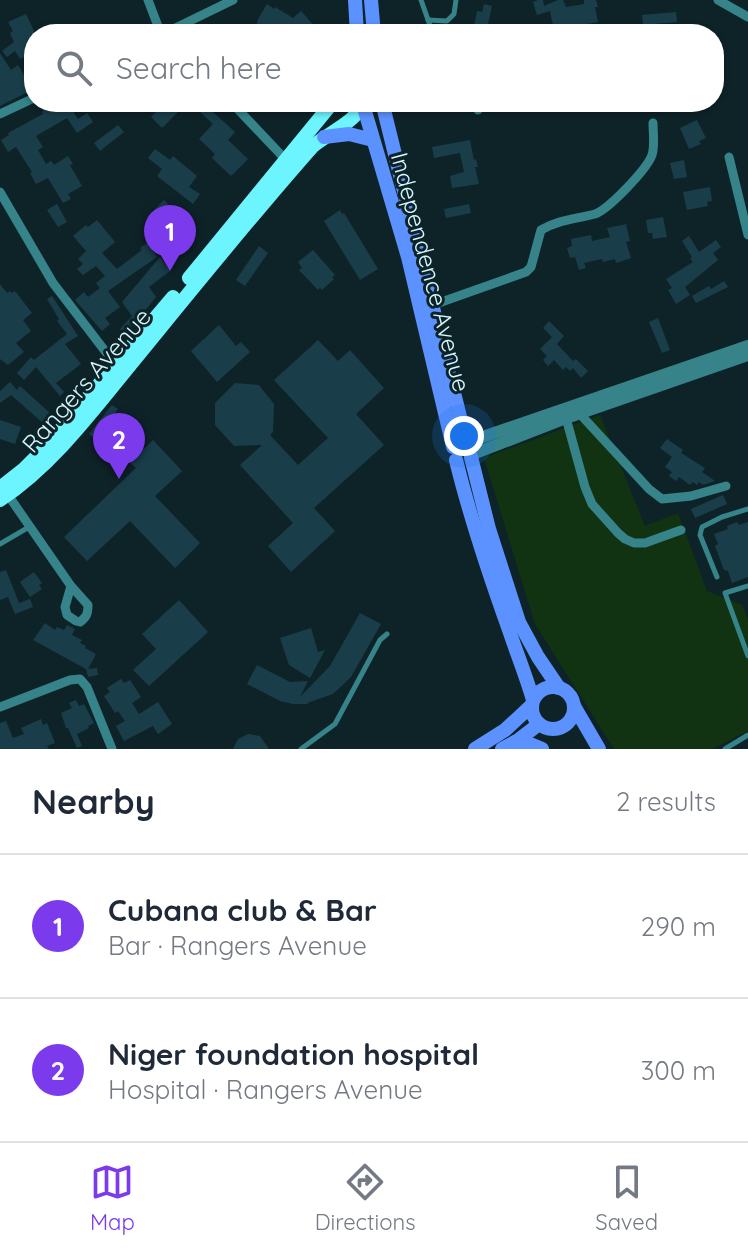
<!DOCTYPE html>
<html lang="en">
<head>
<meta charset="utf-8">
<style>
  body { margin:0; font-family:Quicksand,sans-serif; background:#f2f2f3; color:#1f2937 }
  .you { position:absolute; left:464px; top:436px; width:28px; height:28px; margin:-20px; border:6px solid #fff; border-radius:50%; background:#1a73e8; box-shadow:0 0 0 12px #1a73e833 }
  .badge { display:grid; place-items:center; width:52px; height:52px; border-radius:50%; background:#7c3aed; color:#fff; font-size:26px; font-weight:700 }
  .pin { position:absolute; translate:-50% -66px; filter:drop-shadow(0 2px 4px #0008) }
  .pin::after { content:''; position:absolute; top:42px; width:28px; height:24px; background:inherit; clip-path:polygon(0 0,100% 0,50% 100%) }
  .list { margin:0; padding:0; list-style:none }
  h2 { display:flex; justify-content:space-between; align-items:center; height:104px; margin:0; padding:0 32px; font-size:34px }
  h2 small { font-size:26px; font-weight:400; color:#747a83 }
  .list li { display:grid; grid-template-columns:52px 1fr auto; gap:24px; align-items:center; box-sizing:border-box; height:144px; padding:0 32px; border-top:2px solid #e0e1e3 }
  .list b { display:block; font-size:30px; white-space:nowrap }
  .list p { margin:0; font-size:26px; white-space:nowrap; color:#747a83 }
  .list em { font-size:26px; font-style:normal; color:#747a83 }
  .icon { flex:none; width:44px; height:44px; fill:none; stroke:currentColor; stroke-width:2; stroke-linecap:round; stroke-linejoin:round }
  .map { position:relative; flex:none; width:748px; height:749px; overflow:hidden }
  .search { position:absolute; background:#fff; box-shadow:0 2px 6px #0004; left:24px; right:24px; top:24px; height:88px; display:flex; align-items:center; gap:20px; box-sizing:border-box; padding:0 28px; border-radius:32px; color:#747a83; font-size:30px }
  .sheet { height:392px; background:#fff }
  nav { display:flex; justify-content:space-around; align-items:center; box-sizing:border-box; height:112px; border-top:2px solid #e0e1e3; background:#fff; font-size:22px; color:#747a83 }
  nav a { display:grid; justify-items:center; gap:4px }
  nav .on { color:#7c3aed }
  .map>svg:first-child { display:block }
  .green { fill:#131 }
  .building { fill:#193e4a }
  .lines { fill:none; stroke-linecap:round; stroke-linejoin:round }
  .service { stroke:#36838a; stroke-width:5 }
  .minor { stroke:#36838a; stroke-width:9 }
  .tertiary { stroke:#36838a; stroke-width:12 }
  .secondary { stroke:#6cf5ff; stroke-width:14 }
  .primary { stroke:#5c92ff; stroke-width:14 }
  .labels { text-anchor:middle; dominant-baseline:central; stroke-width:6; stroke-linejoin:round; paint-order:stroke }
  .street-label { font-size:24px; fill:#d5f8ff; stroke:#0e2328 }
</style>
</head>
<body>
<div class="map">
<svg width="748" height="749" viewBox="0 0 748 749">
  <rect width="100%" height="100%" fill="#0e2328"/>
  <path class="green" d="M600 415 645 526 678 513 707 591 742 605 748 619V731L712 749H614L535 624 484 458Z"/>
  <g class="building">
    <path d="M538 0H543L544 6 558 0H563L566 7 584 4V0H596L598 7H595L598 22 577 26 578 29 571 30 570 27 554 30 550 11 537 15 533 2Z"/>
    <path d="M267 4 274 9 275 7 293 18 301 11 315 27 313 33 312 34H254L258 19Z"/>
    <path d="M484 4 492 6 487 29 474 26 477 11 482 12Z"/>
    <path d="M676 12 677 22 643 25 642 15Z"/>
    <path d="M26 14 34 31V37L29 39 34 50V63L29 55 20 59 15 51 7 57 2 51 14 42 10 33 13 31 8 22Z"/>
    <path d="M0 53 11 70 18 65 26 78 24 80 30 91 0 106Z"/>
    <path d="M165 102H188L162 128 151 117Z"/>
    <path d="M68 104 78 119 87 113 93 122 77 133 67 118 36 136 43 147 38 150 46 164 51 161 54 165 68 156 73 164 70 165 82 186 68 194 71 199 63 203 48 178 36 184 30 173 32 172 16 147 8 152 1 140 9 135 8 133 43 114 42 111 54 105 57 111Z"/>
    <path d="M204 104 235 132 228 140 248 159 231 176 212 158 215 154 199 139 213 124 198 110Z"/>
    <path d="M697 120 706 138 699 141 701 144 689 149 680 128Z"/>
    <path d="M118 125 124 132 100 151 94 143Z"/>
    <path d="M470 140 474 160 476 159 478 167H475L479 184 452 188 450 176 464 172 460 153 434 158 432 147Z"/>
    <path d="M155 149 170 160 173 156 197 176 189 187 200 194 193 204 157 176 162 169 148 158Z"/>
    <path d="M684 160 687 177 674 179 670 163Z"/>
    <path d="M710 187 712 201 707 202 708 206 687 210 683 192Z"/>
    <path d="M164 200 194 231 185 240 180 235 172 243 147 217Z"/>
    <path d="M57 204 67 222 58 227 47 210Z"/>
    <path d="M469 204 471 213 446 218 444 209Z"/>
    <path d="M340 210 342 214 344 213 378 269 360 280 324 221Z"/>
    <path d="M663 217 667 237 653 239 652 233H648L646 220Z"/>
    <path d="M97 220 115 242 102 253 117 269 142 250 140 248 147 243 157 257 108 291 120 307 105 318 110 324 102 331 75 300 84 292 88 297 100 288 96 283 105 276 96 266 83 275 77 269 83 264 78 259 86 251 73 236 86 225 88 227Z"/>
    <path d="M626 224 630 241 626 242 631 258 616 263 615 259 603 262 602 259 584 263 586 268 579 270 575 257 570 258 567 248 572 246 571 239 591 235 592 241 610 237 607 228Z"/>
    <path d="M689 236 699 252 716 240 721 247 713 253 718 260 685 287 690 295 676 304 668 290 672 288 666 279 693 262 690 259 692 257 682 241Z"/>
    <path d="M259 246 268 253 245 286 236 280Z"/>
    <path d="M313 250 335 275 332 277 334 279 322 290 320 288 318 290 299 270 302 268 298 262Z"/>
    <path d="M160 257 170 271 149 287 156 297 126 334 120 329 132 316 122 302Z"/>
    <path d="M724 281 728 287 696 303 692 296 709 286 711 289Z"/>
    <path d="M0 284 7 293 10 291 12 293 15 291 32 313 23 320 31 331 16 343 24 352 8 365 0 359Z"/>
    <path d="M52 296 78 336 65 344 81 364 56 383 64 392 60 396 36 367 24 380 17 373 31 357 34 360 67 334 57 321 59 319 47 299Z"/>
    <path d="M658 318 670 350 662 353 649 322Z"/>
    <path d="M549 321 564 336 557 344 573 361 576 359 588 371 581 378 573 368 570 371 566 367 563 370 554 360 548 366 543 360 547 356 540 349 552 337 543 328Z"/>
    <path d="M219 325 236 346 241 342 250 352 217 382 191 351Z"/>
    <path d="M318 340 338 361 350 350 384 388 356 414 384 445 314 508 335 531 291 572 268 546 293 523 240 465 262 445 234 446 215 425V403L235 383 259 385 274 404 273 432 270 435 298 465 328 438 274 380Z"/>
    <path d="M10 382 17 390 20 386 51 414 43 423 11 395 0 403V391Z"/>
    <path d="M112 405 118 409 94 438 89 434Z"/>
    <path d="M0 420 21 427 15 444 0 439Z"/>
    <path d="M667 439 683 450 681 453 705 468 702 472 715 481 703 485 699 482 697 485 693 482 690 485 679 477 676 481 669 476 672 472 665 467 672 457 660 448Z"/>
    <path d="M153 440 182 471 155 496 200 543 175 568 130 521 87 561 64 537 136 468 130 463Z"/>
    <path d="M723 495 727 504 695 518 691 509Z"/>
    <path d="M737 522 739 525 748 522V577L732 583 728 571 724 570 715 546 718 544 714 534 728 529 727 526Z"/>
    <path d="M6 570 19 603 30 599 33 607 15 614 8 597 0 600V572Z"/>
    <path d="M34 572 42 583 39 585 42 589 30 597 20 582Z"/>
    <path d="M179 600 208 632 149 686 133 670 156 649 142 634Z"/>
    <path d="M360 613 381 624 351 677 333 694 307 703 309 704H293L280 701 247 684 257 665 290 682 308 681 300 697 330 666Z"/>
    <path d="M45 623 55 630 57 627 64 630 67 625 75 629 72 635 82 640 80 643 86 646 85 648 96 654 88 669 97 668 98 675 88 677 86 669 33 640Z"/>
    <path d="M311 628 318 652 325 650 310 678 289 665 280 638Z"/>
    <path d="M121 679 124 683 130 680 141 697 132 703 139 714 158 702 172 724 158 734 153 726 124 741 116 726 125 721 118 711 115 713 104 696 110 692 107 688Z"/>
    <path d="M76 700 79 706 84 704 94 723 88 726 89 728 77 734 82 746 77 748 68 728H66L61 713 72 708 69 703Z"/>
    <path d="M41 719 43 725 47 723 55 743 47 746 49 749H0V723L6 721 13 738 24 734 21 728Z"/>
    <path d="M248 734 260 736 269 749H233L238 739Z"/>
  </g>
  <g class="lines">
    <g class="service">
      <path d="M421 0 433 34"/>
      <path d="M428 20 447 21 454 14 456 0"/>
      <path d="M0 544 29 527"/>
      <path d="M717 577 700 535 702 527 722 517 748 509"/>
      <path d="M748 586 725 593 748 656"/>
      <path d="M301 749 335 724 380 640 387 634"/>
      <path d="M725 749 748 735"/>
    </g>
    <g class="minor">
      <path d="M148 0 161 34"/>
      <path d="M718 0 748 17"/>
      <path d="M163 34 233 0"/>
      <path d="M231 102 286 160"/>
      <path d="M474 102 478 110"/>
      <path d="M0 114 34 98"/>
      <path d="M729 157 748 235"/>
      <path d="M0 192 53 283 118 368"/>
      <path d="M433 305 526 272 531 267 541 230C558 220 576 219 595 214 609 209 647 169 652 155 655 146 653 132 653 123"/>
      <path d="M580 414 649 489 662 499 691 496 726 486"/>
      <path d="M566 418 585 487 592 504 618 533 625 539 634 543H645L681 530"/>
      <path d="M8 495 71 586 88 605C88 613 87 617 80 622L76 621 67 615 65 607 71 586"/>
      <path d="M0 707 70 680 80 679 87 687 112 749"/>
    </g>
    <g class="tertiary">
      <path d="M468 442 748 346"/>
      <path d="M473 454 566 418 748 355"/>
    </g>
    <g class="secondary">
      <path d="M189 278 333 102"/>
      <path d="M0 488 24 469 45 448 173 297"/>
      <path d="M0 500C54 464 94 409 135 359 193 288 251 216 312 147 327 134 350 125 361 108"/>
    </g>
    <g class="primary">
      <path d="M355 0 357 34"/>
      <path d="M371 0 374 34"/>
      <path d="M382 102 466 441"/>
      <path d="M364 108 408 257 453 447"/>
      <path d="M324 137 349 134 373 140"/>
      <path d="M471 457 489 529 519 622 538 657 559 688"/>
      <path d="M456 460C470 518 489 574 509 630 517 654 526 676 533 700"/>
      <circle cx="553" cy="708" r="21"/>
      <path d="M574 706 599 749"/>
      <path d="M515 742 530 744 542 749"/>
      <path d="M475 749 505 730 532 705"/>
      <path d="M502 749 517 741 539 724"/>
    </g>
  </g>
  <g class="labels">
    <g class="street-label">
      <text transform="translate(431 272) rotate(75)">Independence Avenue</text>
      <text transform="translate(86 380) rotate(-49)">Rangers Avenue</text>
    </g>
  </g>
</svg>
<div class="you"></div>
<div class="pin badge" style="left:170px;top:271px">1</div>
<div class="pin badge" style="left:119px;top:479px">2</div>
<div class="search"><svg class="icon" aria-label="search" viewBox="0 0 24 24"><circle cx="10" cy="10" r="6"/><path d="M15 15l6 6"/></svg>Search here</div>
</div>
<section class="sheet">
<h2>Nearby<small>2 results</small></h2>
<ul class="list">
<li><span class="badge">1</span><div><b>Cubana club &amp; Bar</b><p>Bar · Rangers Avenue</p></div><em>290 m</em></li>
<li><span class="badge">2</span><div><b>Niger foundation hospital</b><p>Hospital · Rangers Avenue</p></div><em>300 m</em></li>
</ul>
</section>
<nav>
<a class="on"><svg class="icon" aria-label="map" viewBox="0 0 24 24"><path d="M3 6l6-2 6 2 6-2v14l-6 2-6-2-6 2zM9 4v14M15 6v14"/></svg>Map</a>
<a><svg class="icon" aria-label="directions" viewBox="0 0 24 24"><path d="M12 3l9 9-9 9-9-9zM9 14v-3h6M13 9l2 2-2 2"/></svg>Directions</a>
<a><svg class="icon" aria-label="saved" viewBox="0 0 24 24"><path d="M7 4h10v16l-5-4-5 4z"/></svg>Saved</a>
</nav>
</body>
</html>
